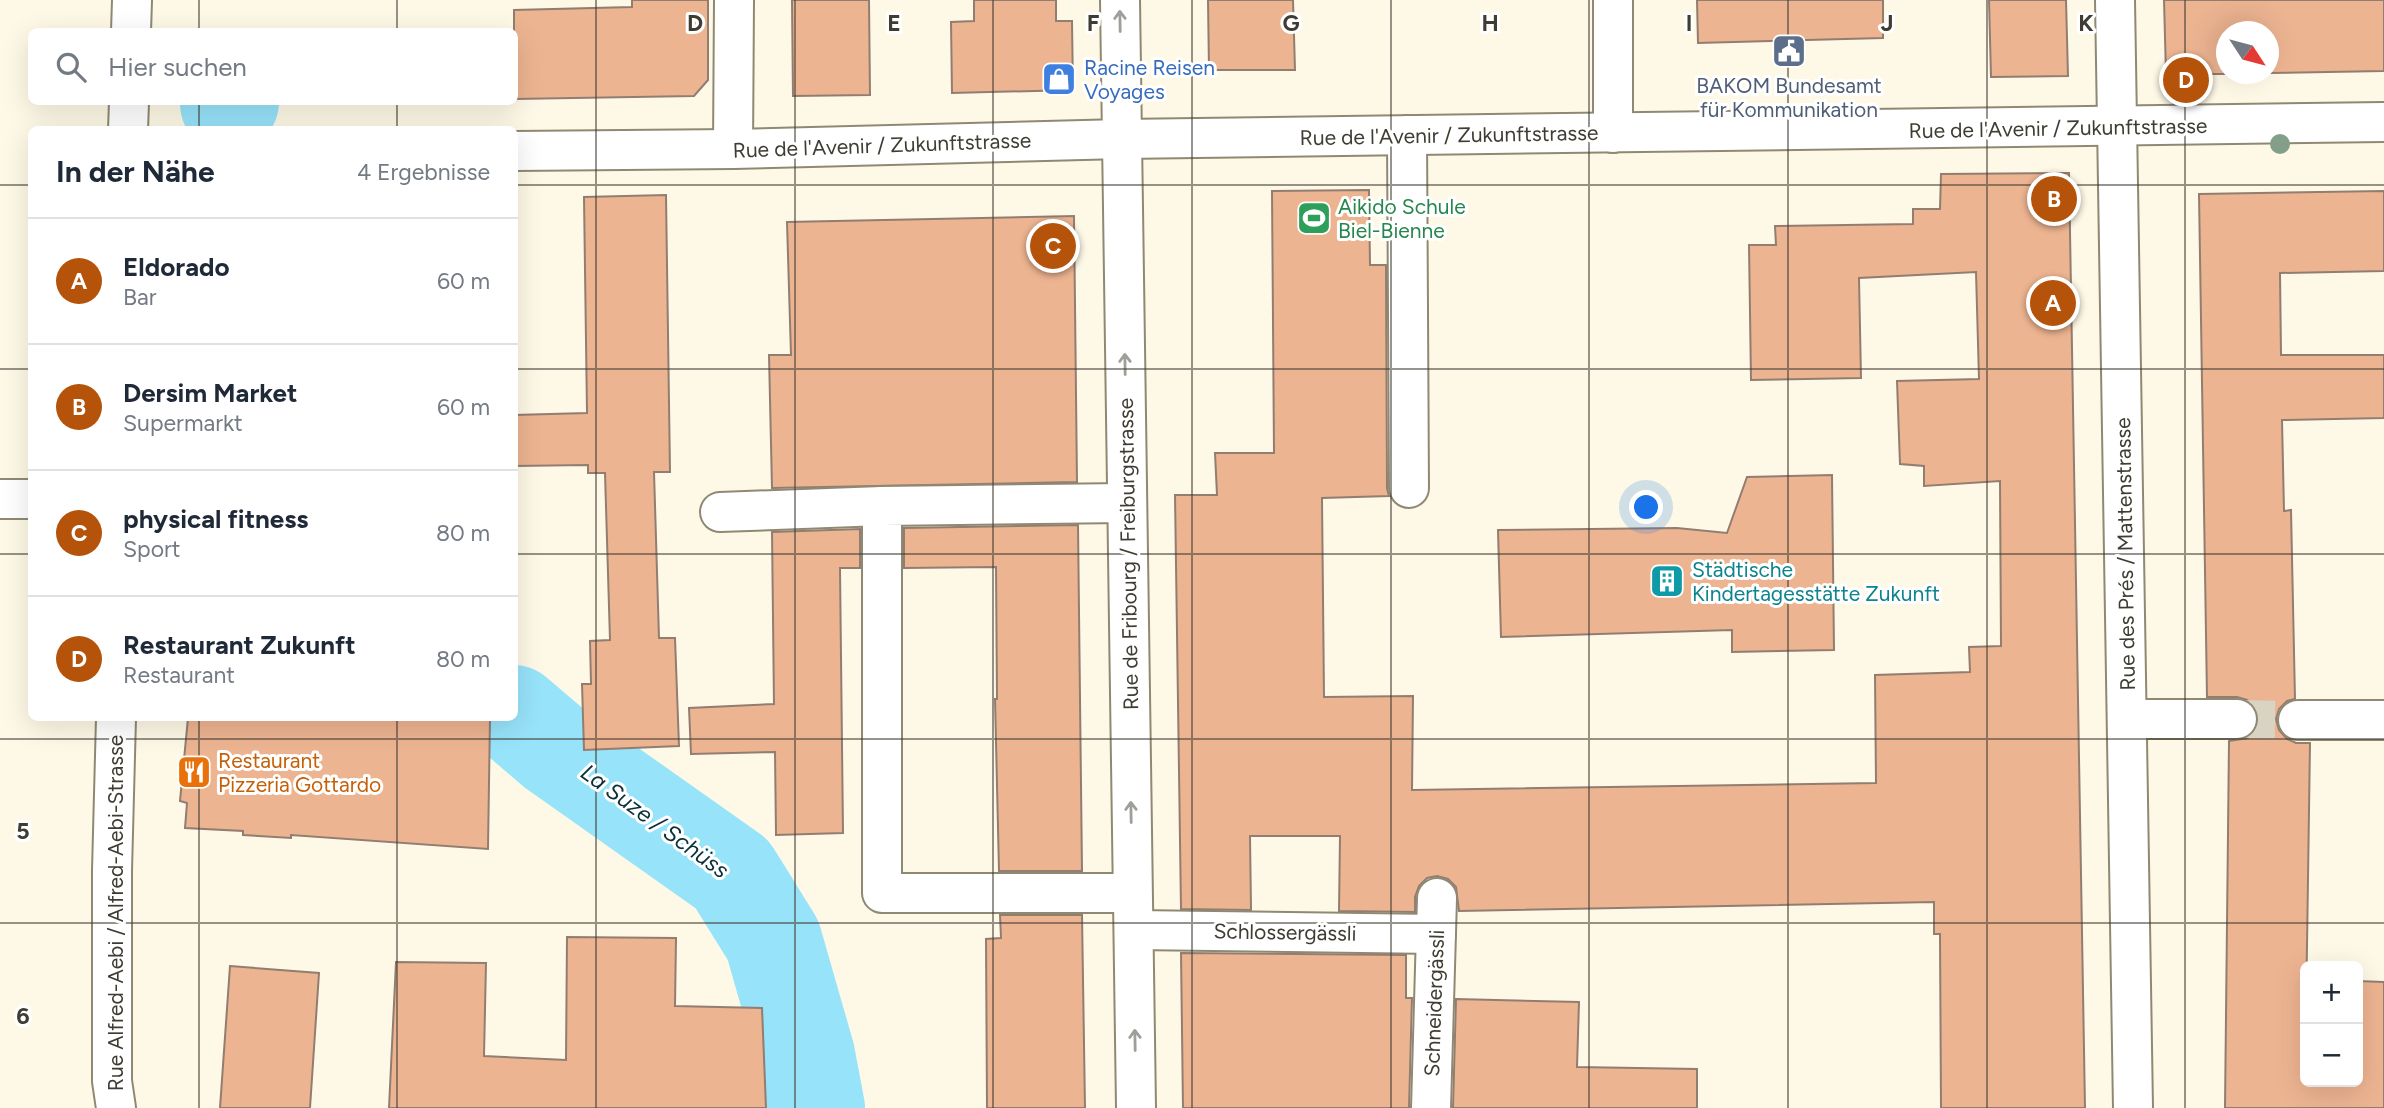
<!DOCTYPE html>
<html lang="de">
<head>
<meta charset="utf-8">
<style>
  body { margin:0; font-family:Figtree,sans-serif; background:#f2f2f3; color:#1f2937 }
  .controls { position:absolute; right:21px; bottom:21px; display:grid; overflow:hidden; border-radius:10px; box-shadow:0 7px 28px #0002 }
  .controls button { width:63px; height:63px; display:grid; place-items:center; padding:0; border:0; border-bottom:2px solid #e0e1e3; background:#fff; color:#1f2937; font:35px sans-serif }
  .compass { position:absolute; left:2216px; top:21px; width:63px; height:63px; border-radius:50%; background:#fff; box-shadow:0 7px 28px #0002; rotate:126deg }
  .you { position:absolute; left:1647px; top:508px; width:24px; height:24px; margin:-18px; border:5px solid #fff; border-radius:50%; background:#1a73e8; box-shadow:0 0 0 10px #1a73e833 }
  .badge { display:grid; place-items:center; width:46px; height:46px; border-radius:50%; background:#b45309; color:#fff; font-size:23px; font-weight:700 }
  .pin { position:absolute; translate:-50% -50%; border:4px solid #fff; box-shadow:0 2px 7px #0006 }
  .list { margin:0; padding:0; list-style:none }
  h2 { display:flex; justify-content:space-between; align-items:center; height:91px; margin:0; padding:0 28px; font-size:30px }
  h2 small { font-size:23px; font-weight:400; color:#747a83 }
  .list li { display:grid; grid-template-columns:46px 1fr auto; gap:21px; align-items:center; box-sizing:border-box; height:126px; padding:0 28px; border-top:2px solid #e0e1e3 }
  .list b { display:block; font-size:26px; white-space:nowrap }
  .list p { margin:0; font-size:23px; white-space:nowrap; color:#747a83 }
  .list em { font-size:23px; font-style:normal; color:#747a83 }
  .icon { flex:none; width:38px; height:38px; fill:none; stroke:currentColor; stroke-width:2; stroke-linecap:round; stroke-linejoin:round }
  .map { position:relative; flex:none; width:2384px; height:1108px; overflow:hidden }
  .search { position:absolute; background:#fff; box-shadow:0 7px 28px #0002; left:28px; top:28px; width:490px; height:77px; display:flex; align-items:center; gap:18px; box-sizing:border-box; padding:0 24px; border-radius:10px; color:#747a83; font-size:26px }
  .panel { position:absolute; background:#fff; box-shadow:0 7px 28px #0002; left:28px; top:126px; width:490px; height:595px; border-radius:10px }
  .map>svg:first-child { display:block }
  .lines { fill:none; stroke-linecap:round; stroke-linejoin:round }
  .river { stroke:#97e3fa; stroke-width:98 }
  .building { fill:#edb491; stroke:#927d71; stroke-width:2 }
  .minor-tunnel { stroke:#d8d3c2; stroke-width:38; stroke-dasharray:38 19; stroke-linecap:butt }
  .minor-casing { stroke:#8f8973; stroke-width:42 }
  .major-casing { stroke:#8f8973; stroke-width:42 }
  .minor { stroke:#fff; stroke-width:38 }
  .major { stroke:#fff; stroke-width:38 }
  .tree { fill:#839e89 }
  .oneway { stroke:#9f9e99 }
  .grid { fill:none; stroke:#3f3d33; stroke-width:2; stroke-opacity:0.55 }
  .labels { text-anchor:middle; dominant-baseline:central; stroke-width:6; stroke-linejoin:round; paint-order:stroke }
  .shop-label { font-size:21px; fill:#366cbe; stroke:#fff; text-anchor:start }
  .service-label { font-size:21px; fill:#4e5e75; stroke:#fff }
  .street-label { font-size:21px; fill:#3f3d33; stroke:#fff }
  .leisure-label { font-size:21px; fill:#27864d; stroke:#fff; text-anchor:start }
  .culture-label { font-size:21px; fill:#0d838f; stroke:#fff; text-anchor:start }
  .food-label { font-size:21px; fill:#c56008; stroke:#fff; text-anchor:start }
  .water-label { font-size:23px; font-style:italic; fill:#0a303a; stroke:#fff }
  .grid-label { font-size:23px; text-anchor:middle; font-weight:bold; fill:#3f3d33; stroke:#fff; stroke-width:6; stroke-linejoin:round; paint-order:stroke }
</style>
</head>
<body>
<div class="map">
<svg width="2384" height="1108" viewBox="0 0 2384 1108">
  <rect width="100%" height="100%" fill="#fef9e6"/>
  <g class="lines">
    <g class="river">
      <path d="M229 104 230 102"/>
      <path d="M514 714 555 749 732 874 773 940 806 1055 816 1108"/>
    </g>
  </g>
  <g class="building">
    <path d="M632 0H708V80L694 96 514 99V10L632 7Z"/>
    <path d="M792 0H869L870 95 793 96Z"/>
    <path d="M974 0H1056V21H1072L1073 90 952 93 951 22 974 21Z"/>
    <path d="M1208 0H1293L1295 70H1209Z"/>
    <path d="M1697 0H1883V38L1698 43Z"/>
    <path d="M1989 0H2066L2068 76 1991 77Z"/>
    <path d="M2164 0H2384V71L2269 73V32H2227V74H2246H2166Z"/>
    <path d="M2069 173 2085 1108H1941L1940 934H1934V902L1459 911 1456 887 1448 879 1437 876 1427 878 1419 886 1415 897V912L1339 911 1340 836H1250L1251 910 1181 909 1175 495H1217L1215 453H1274L1272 191 1369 190 1370 265H1386L1387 488 1389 496 1322 498 1324 697 1413 696 1412 790 1876 783 1875 675 1970 672 1969 647 2001 646 2000 481 1924 486V466L1900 464 1897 381 1979 379 1976 272 1859 278 1861 378 1751 380 1749 245H1776L1775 226 1913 224V209H1940L1941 174Z"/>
    <path d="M2384 191V271L2280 273 2281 355H2384V418L2282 420 2284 511 2291 510 2295 699 2287 701 2279 709 2276 719 2279 730 2287 739 2296 743H2310L2305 1082H2358V981L2384 982V1108H2225L2229 741 2248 738 2256 729 2259 718 2256 708 2247 700 2237 697H2207L2199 194Z"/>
    <path d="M666 195 670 472H654L659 638H675L679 746 584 750 582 684H591L590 641 610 640 605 473H588V465L514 466V415L587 413 584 197Z"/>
    <path d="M1074 216 1077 482 772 488 769 355H791L787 222Z"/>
    <path d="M1832 475 1834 650 1732 652V630L1501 637 1498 530 1677 528 1727 533 1747 477Z"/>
    <path d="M1078 525 1082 871H999L995 699H997L996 567 904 568V528Z"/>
    <path d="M860 529V568H840L843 833 776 835 775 752 691 754 689 708 774 704 772 532Z"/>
    <path d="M188 718H490L488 849 291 835V838L243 835V831L185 828 187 803 180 801Z"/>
    <path d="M1000 915H1082L1085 1108H987L986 939 1001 938Z"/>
    <path d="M567 937 676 938 675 1006 762 1008 766 1108H389L396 962 486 963 484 1056 566 1060Z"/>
    <path d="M1181 953 1406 955V998H1412L1409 1108H1183Z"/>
    <path d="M230 966 319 973 310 1108H220Z"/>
    <path d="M1456 999 1579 1002 1577 1067 1697 1069V1108H1453Z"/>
  </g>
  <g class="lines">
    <path class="minor-tunnel" d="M2237 719 2298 720"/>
    <g class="minor-casing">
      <g id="minor">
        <path d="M1120 0 1136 1108"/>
        <path d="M2115 0 2133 1108"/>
        <path d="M1613 133V0"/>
        <path d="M1407 135 1409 488"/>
        <path d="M733 149 734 0"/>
        <path d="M514 151 733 149 1122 139 2384 122"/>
        <path d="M0 499H32"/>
        <path d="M1127 503 882 506V893H1132"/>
        <path d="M720 512 882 506"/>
        <path d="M2128 719H2237"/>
        <path d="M2298 720H2384"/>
        <path d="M1134 930 1436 934"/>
        <path d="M1431 1108 1437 898"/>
      </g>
    </g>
    <g class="major-casing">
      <g id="major">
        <path d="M131 32 132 0"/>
        <path d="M128 130 129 102"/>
        <path d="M116 1108 112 1081V871L116 718"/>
      </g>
    </g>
    <use href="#minor" class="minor"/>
    <use href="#major" class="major"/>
  </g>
  <circle class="tree" cx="2280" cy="144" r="10"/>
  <defs><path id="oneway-shaft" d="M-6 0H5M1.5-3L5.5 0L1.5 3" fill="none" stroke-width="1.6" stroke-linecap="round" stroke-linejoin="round" transform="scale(1.75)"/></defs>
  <g class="oneway">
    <use href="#oneway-shaft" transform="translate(1120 21) rotate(-91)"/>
    <use href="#oneway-shaft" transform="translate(1125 364) rotate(-91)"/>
    <use href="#oneway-shaft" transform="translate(1131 812) rotate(-91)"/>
    <use href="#oneway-shaft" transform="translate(1135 1040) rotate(-91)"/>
  </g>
  <path class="grid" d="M199 0V32M397 0V32M596 0V1108M795 0V1108M993 0V1108M1192 0V1108M1391 0V1108M1589 0V1108M1788 0V1108M1987 0V1108M2185 0V1108M199 102V130M397 102V130M0 185H32M514 185H2384M0 369H32M514 369H2384M0 554H32M514 554H2384M199 718V1108M397 718V1108M0 739H2384M0 923H2384"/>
  <defs>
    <g id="civic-square" transform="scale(1.75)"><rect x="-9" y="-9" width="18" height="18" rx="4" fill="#5c6f8a" stroke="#fff"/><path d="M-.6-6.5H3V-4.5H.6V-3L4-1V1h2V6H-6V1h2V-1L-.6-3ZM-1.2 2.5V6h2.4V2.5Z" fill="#fff"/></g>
    <g id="shop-square" transform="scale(1.75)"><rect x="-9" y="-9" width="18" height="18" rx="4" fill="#3f7fe0" stroke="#fff"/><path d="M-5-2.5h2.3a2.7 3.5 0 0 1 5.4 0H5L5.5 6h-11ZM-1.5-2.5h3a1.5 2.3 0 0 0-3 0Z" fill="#fff"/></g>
    <g id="stadium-square" transform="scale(1.75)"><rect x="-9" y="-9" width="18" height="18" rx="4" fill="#2e9e5b" stroke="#fff"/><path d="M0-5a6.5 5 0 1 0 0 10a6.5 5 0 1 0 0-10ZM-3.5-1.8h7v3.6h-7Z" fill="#fff"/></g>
    <g id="building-square" transform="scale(1.75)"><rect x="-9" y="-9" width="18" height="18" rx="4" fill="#0f9aa8" stroke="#fff"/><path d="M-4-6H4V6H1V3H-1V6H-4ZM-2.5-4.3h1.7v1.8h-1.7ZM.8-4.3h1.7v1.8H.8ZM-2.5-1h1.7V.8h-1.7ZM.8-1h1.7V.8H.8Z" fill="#fff"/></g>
    <g id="restaurant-square" transform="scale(1.75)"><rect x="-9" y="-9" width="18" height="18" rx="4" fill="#e8710a" stroke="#fff"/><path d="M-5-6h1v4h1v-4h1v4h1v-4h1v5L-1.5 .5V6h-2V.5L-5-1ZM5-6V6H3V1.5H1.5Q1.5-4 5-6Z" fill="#fff"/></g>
  </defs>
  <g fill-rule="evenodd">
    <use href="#civic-square" x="1789" y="51"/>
    <use href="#shop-square" x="1059" y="79"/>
    <use href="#stadium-square" x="1314" y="218"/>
    <use href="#building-square" x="1667" y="581"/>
    <use href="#restaurant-square" x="194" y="772"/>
  </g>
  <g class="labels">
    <g class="shop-label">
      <text x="1084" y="67">Racine Reisen<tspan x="1084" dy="24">Voyages</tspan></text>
    </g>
    <g class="service-label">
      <text x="1789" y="85">BAKOM Bundesamt<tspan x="1789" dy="24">für Kommunikation</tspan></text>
    </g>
    <g class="street-label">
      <text transform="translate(2058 128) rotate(-1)">Rue de l'Avenir / Zukunftstrasse</text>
      <text transform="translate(1449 135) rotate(-1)">Rue de l'Avenir / Zukunftstrasse</text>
      <text transform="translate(882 145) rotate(-2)">Rue de l'Avenir / Zukunftstrasse</text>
      <text transform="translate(1128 554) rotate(-91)">Rue de Fribourg / Freiburgstrasse</text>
      <text transform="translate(2125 554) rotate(-91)">Rue des Prés / Mattenstrasse</text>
      <text transform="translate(115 913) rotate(-90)">Rue Alfred-Aebi / Alfred-Aebi-Strasse</text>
      <text transform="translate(1285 932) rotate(1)">Schlossergässli</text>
      <text transform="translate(1434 1003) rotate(-88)">Schneidergässli</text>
    </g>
    <g class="leisure-label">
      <text x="1338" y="206">Aikido Schule<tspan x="1338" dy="24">Biel-Bienne</tspan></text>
    </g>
    <g class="culture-label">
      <text x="1692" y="569">Städtische<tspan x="1692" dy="24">Kindertagesstätte Zukunft</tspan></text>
    </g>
    <g class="food-label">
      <text x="218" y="760">Restaurant<tspan x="218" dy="24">Pizzeria Gottardo</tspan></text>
    </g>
    <g class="water-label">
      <text transform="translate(655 821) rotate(36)">La Suze / Schüss</text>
    </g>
  </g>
  <g class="grid-label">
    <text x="695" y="31">D</text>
    <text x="894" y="31">E</text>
    <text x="1093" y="31">F</text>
    <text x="1291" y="31">G</text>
    <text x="1490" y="31">H</text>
    <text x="1689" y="31">I</text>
    <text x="1887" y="31">J</text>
    <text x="2086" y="31">K</text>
    <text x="23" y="839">5</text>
    <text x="23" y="1024">6</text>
  </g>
</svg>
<div class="controls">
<button>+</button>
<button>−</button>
</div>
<svg class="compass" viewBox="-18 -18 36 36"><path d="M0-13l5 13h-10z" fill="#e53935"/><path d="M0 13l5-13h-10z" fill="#747a83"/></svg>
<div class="you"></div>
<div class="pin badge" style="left:2053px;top:303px">A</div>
<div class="pin badge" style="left:2054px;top:199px">B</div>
<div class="pin badge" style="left:1053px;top:246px">C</div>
<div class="pin badge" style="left:2186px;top:80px">D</div>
<div class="search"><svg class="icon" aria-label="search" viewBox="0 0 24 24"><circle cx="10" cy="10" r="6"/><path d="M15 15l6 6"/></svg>Hier suchen</div>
<section class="panel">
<h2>In der Nähe<small>4 Ergebnisse</small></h2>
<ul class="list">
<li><span class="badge">A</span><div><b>Eldorado</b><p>Bar</p></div><em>60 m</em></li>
<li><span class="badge">B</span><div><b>Dersim Market</b><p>Supermarkt</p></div><em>60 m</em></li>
<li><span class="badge">C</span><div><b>physical fitness</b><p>Sport</p></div><em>80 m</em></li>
<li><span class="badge">D</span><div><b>Restaurant Zukunft</b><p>Restaurant</p></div><em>80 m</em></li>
</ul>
</section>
</div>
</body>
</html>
